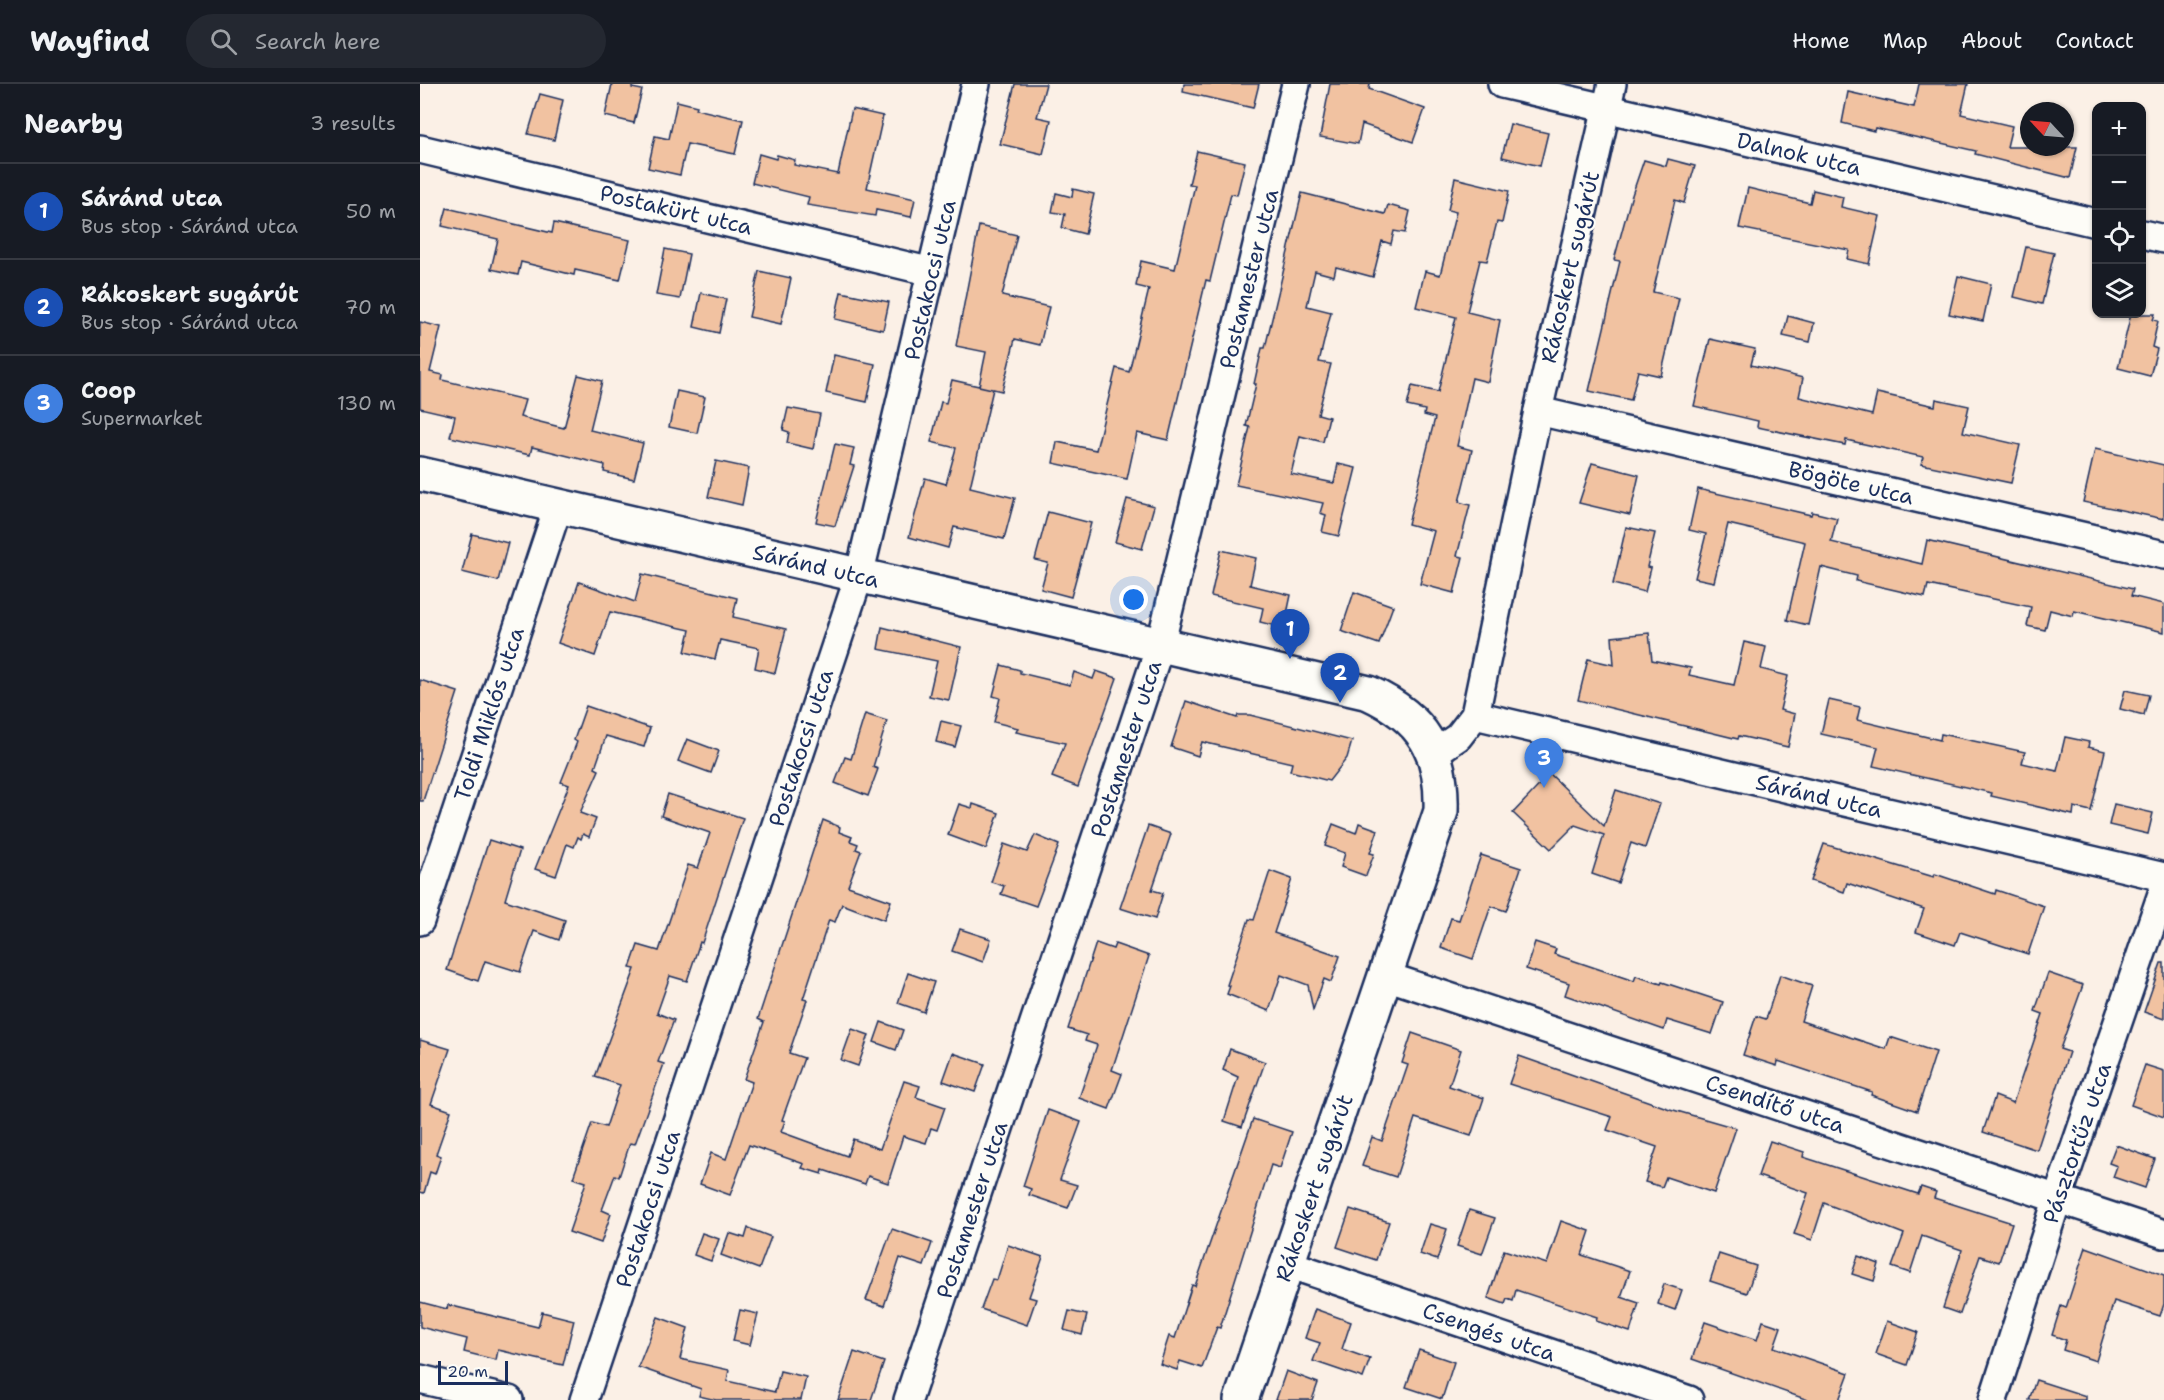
<!DOCTYPE html>
<html lang="en">
<head>
<meta charset="utf-8">
<style>
  body { margin:0; font-family:"Shantell Sans",sans-serif; background:#242831; color:#f1f3f6 }
  .controls { position:absolute; right:18px; top:18px; display:grid; overflow:hidden; border-radius:12px; box-shadow:0 2px 4px #0004 }
  .controls button { width:54px; height:54px; display:grid; place-items:center; padding:0; border:0; border-bottom:2px solid #363941; background:#171b24; color:#f1f3f6; font:30px sans-serif }
  .compass { position:absolute; left:1600px; top:18px; width:54px; height:54px; border-radius:50%; background:#171b24; box-shadow:0 2px 4px #0004; rotate:296deg }
  .scale { position:absolute; left:18px; bottom:15px; width:70px; box-sizing:border-box; padding-left:6px; border:3px solid #1b2f5e; border-top:0; font-size:16px; line-height:21px; white-space:nowrap; color:#1b2f5e; -webkit-text-stroke:4px #fdfcf7; paint-order:stroke }
  .you { position:absolute; left:714px; top:516px; width:21px; height:21px; margin:-15px; border:4px solid #fff; border-radius:50%; background:#1a73e8; box-shadow:0 0 0 9px #1a73e833 }
  .badge { display:grid; place-items:center; width:39px; height:39px; border-radius:50%; background:#c8321e; color:#fff; font-size:20px; font-weight:700 }
  .pin { position:absolute; translate:-50% -50px; filter:drop-shadow(0 2px 3px #0008) }
  .pin::after { content:''; position:absolute; top:32px; width:21px; height:18px; background:inherit; clip-path:polygon(0 0,100% 0,50% 100%) }
  .list { margin:0; padding:0; list-style:none }
  h2 { display:flex; justify-content:space-between; align-items:center; height:78px; margin:0; padding:0 24px; font-size:26px }
  h2 small { font-size:20px; font-weight:400; color:#9ea1a6 }
  .list li { display:grid; grid-template-columns:39px 1fr auto; gap:18px; align-items:center; box-sizing:border-box; height:96px; padding:0 24px; border-top:2px solid #363941 }
  .list b { display:block; font-size:22px; white-space:nowrap }
  .list p { margin:0; font-size:20px; white-space:nowrap; color:#9ea1a6 }
  .list em { font-size:20px; font-style:normal; color:#9ea1a6 }
  .icon { flex:none; width:33px; height:33px; fill:none; stroke:currentColor; stroke-width:2; stroke-linecap:round; stroke-linejoin:round }
  .map { position:relative; flex:none; width:1744px; height:1316px; overflow:hidden }
  header { display:flex; align-items:center; gap:36px; box-sizing:border-box; height:84px; padding:0 30px; background:#171b24; border-bottom:2px solid #363941 }
  header strong { font-size:28px }
  nav { display:flex; gap:33px; margin-inline-start:auto; font-size:21px }
  .search { width:420px; height:54px; background:#242831; display:flex; align-items:center; gap:15px; box-sizing:border-box; padding:0 21px; border-radius:33px; color:#9ea1a6; font-size:22px }
  main { display:flex }
  aside { flex:1; background:#171b24 }
  .map>svg:first-child { display:block }
  .building { fill:#f1c2a1; stroke:#1b2f5e; stroke-width:1.5 }
  .lines { fill:none; stroke-linecap:round; stroke-linejoin:round }
  .minor-casing { stroke:#1b2f5e; stroke-width:32 }
  .tertiary-casing { stroke:#1b2f5e; stroke-width:38 }
  .minor { stroke:#fdfcf7; stroke-width:27 }
  .tertiary { stroke:#fdfcf7; stroke-width:33 }
  .labels { text-anchor:middle; dominant-baseline:central; stroke-width:4.5; stroke-linejoin:round; paint-order:stroke }
  .street-label { font-size:22px; fill:#1b2f5e; stroke:#fdfcf7 }
</style>
</head>
<body>
<header>
<strong>Wayfind</strong>
<div class="search"><svg class="icon" aria-label="search" viewBox="0 0 24 24"><circle cx="10" cy="10" r="6"/><path d="M15 15l6 6"/></svg>Search here</div>
<nav><a>Home</a><a>Map</a><a>About</a><a>Contact</a></nav>
</header>
<main>
<aside>
<h2>Nearby<small>3 results</small></h2>
<ul class="list">
<li><span class="badge" style="background:#1a4fb4">1</span><div><b>Sáránd utca</b><p>Bus stop · Sáránd utca</p></div><em>50 m</em></li>
<li><span class="badge" style="background:#1a4fb4">2</span><div><b>Rákoskert sugárút</b><p>Bus stop · Sáránd utca</p></div><em>70 m</em></li>
<li><span class="badge" style="background:#3f7fe0">3</span><div><b>Coop</b><p>Supermarket</p></div><em>130 m</em></li>
</ul>
</aside>
<div class="map">
<svg width="1744" height="1316" viewBox="0 0 1744 1316">
  <rect width="100%" height="100%" fill="#fbf0e6"/>
  <filter id="ink" filterUnits="userSpaceOnUse"><feTurbulence type="fractalNoise" baseFrequency=".0167" numOctaves="2"/><feDisplacementMap in="SourceGraphic" scale="12" xChannelSelector="R" yChannelSelector="G"/><feConvolveMatrix kernelMatrix="1 2 1 2 8 2 1 2 1" color-interpolation-filters="sRGB"/></filter>
  <g filter="url(#ink)">
    <g class="building">
      <path d="M192 0H213L212 4 222 6 214 39 185 32Z"/>
      <path d="M595 0H626L617 33 631 36 623 70 580 60Z"/>
      <path d="M764 0H839L833 24 763 8Z"/>
      <path d="M910 0H950L949 5 1005 25 993 58 942 40 938 60 900 53Z"/>
      <path d="M1499 0H1548L1541 30 1592 42 1587 63H1657L1650 94 1555 70 1556 67 1455 44 1454 47 1422 39 1428 8 1494 23Z"/>
      <path d="M120 10 143 16 134 56 108 50Z"/>
      <path d="M257 17 277 22 276 25 323 36 315 70 267 60 260 91 228 84 235 52 249 55Z"/>
      <path d="M432 25 463 32 447 104 495 115 491 133 456 126 455 132 387 121 389 113 332 99 339 70 356 75 357 71 375 76 374 81 418 90Z"/>
      <path d="M1090 40 1128 49 1120 82 1082 73Z"/>
      <path d="M777 67 825 78 817 111 811 110 790 197 786 196 748 356 717 349 707 395 633 379 637 358 676 366 696 284 709 288 729 205 716 202 721 177 755 185 775 101 769 100Z"/>
      <path d="M1248 75 1275 82 1264 119 1255 116 1233 208 1259 214 1241 292 1218 287 1211 316 1169 307 1200 177 1194 176 1211 114 1224 76 1246 82Z"/>
      <path d="M1035 94 1089 107 1082 139 1077 138 1067 177 1060 176 1047 228 1080 236 1068 298 1052 294 1037 362 1052 366 1039 418 1050 421 1037 472 1043 473 1034 509 1000 500 1014 447 988 440 1015 334 1004 331 1005 326 987 322 992 302 1018 308 1036 233 996 223 1005 187 1020 191 1036 128 1028 126Z"/>
      <path d="M1328 104 1390 119 1393 106 1423 113 1421 123 1460 132 1449 180 1427 175 1429 166 1319 144Z"/>
      <path d="M653 105 674 110 665 150 642 144 645 130 632 128 636 109 652 113Z"/>
      <path d="M882 109 965 130 968 121 990 127 985 149 974 147 971 160 962 157 953 193 916 183 914 192 895 187 887 222 911 228 899 278 911 280 898 330 909 333 903 358 880 352 871 390 914 399 918 380 936 384 919 452 902 448 906 431 900 429 903 419 816 401 830 343 826 342 836 300H834L842 264H845Z"/>
      <path d="M27 124 132 149 134 139 210 156 200 196 155 186 154 191 101 178 98 191 71 185 78 155 22 142Z"/>
      <path d="M559 142 597 151 582 212 629 223 620 261 595 255 582 307 573 305 550 403 595 414 584 455 534 443 528 464 489 453 505 394 526 400 536 364 511 358 521 318 526 319 532 296 572 305 559 302 566 268 536 262Z"/>
      <path d="M1606 163 1634 169 1622 220 1594 213Z"/>
      <path d="M245 165 269 170 260 215 236 211Z"/>
      <path d="M339 187 371 194 361 240 329 233Z"/>
      <path d="M1538 192 1571 200 1563 237 1529 230Z"/>
      <path d="M421 208 469 218 463 246 415 235Z"/>
      <path d="M281 209 306 215 299 249 274 243Z"/>
      <path d="M1711 230H1735L1733 236 1738 237 1732 263 1737 265 1730 292 1698 284Z"/>
      <path d="M1368 232 1394 239 1390 258 1363 252Z"/>
      <path d="M0 238 21 243 10 288 23 291 22 296 105 316 100 333 144 344 158 291 182 297 170 346 223 359 214 395 184 388 185 381 112 363 110 371 30 353 35 332 0 324Z"/>
      <path d="M1290 255 1335 265 1331 281 1383 294 1379 313 1452 331 1457 309 1515 322 1516 315 1549 322 1543 348 1600 361 1591 399 1501 380 1503 373 1426 356 1425 361 1337 343 1338 337 1274 322Z"/>
      <path d="M414 271 455 280 447 318 406 309Z"/>
      <path d="M257 307 285 313 277 349 249 343Z"/>
      <path d="M368 324 400 330 393 365 367 359 369 348 363 346Z"/>
      <path d="M415 360 434 364 430 381 434 382 415 442 396 438Z"/>
      <path d="M1675 365 1744 381V435L1663 418Z"/>
      <path d="M296 377 329 384 322 421 288 413Z"/>
      <path d="M1172 379 1219 391 1210 431 1159 419Z"/>
      <path d="M1278 405 1391 431 1392 428 1417 434 1411 458 1502 480 1507 456 1713 505 1711 512 1744 520V548L1654 527 1653 532 1630 526 1625 546 1607 542 1611 523 1508 501 1505 513 1436 497 1437 492 1401 483 1388 541 1367 536 1385 458 1308 440 1294 498 1275 494 1286 450 1269 446Z"/>
      <path d="M707 415 734 422 722 465 695 458Z"/>
      <path d="M628 428 671 439 651 513 621 505 628 479 615 476Z"/>
      <path d="M1206 443 1235 449 1227 483 1231 484 1225 508 1193 500Z"/>
      <path d="M52 450 88 459 78 497 42 488Z"/>
      <path d="M801 466 836 474 830 501 871 511 864 544 840 538 843 524 791 512Z"/>
      <path d="M222 490 317 514 313 533 366 545 355 589 335 584 339 564 300 556 295 575 265 568 270 546 190 528 175 572 138 559 159 498 215 518Z"/>
      <path d="M934 508 973 522 959 560 921 547Z"/>
      <path d="M462 543 541 563 529 616 509 612 517 577 458 565Z"/>
      <path d="M1229 549 1232 576 1271 584 1269 591 1314 601 1324 558 1346 563 1341 585 1368 592 1360 626 1375 630 1368 663 1319 652 1318 655 1158 616 1168 575 1194 581 1192 553Z"/>
      <path d="M581 581 600 586V589L650 601 654 588 673 595 676 587 697 594 658 703 632 693 645 659 596 648 598 644 574 638 580 614 573 612Z"/>
      <path d="M0 596 38 608 3 717H0Z"/>
      <path d="M1705 606 1729 611 1724 631 1700 625Z"/>
      <path d="M1409 616 1440 623 1437 636 1520 656 1521 650 1605 668 1602 679 1637 687 1645 653 1669 658 1668 663 1685 667 1671 727 1654 723 1653 731 1571 712 1572 709 1453 682 1458 663 1401 650Z"/>
      <path d="M766 617 817 634 818 631H830L932 657 927 674 909 697 870 687 872 679 782 658 778 672 751 663Z"/>
      <path d="M166 622 230 644 224 663 186 652 175 684 179 686 160 729 176 735 169 753 163 750 161 755 158 753 154 763 147 760 136 792 115 785 149 701 141 698 157 658 154 656Z"/>
      <path d="M445 630 467 637 453 683 458 685 448 712 415 699 425 673 431 675Z"/>
      <path d="M521 637 541 642 535 663 516 658Z"/>
      <path d="M267 655 299 667 291 689 258 677Z"/>
      <path d="M1130 690 1184 742 1196 706 1240 720 1225 764 1211 759 1198 799 1172 790 1184 751 1155 741 1131 765 1093 729Z"/>
      <path d="M248 710 323 734 282 859 280 858 267 897 250 892 237 929 254 936 238 978 244 980 215 1060 210 1059 199 1093 195 1091 182 1126 191 1130 181 1159 149 1148 166 1098 153 1094 172 1039 186 1043 200 1001 175 993 215 885 210 884 218 861 239 867 268 781 278 784 290 749 241 732Z"/>
      <path d="M539 720 552 724 553 720 579 729 566 765 528 751Z"/>
      <path d="M1694 720 1733 729 1728 750 1689 741Z"/>
      <path d="M403 736 420 743 419 748 432 753 430 757 438 760 436 765 441 767 428 802 471 817 464 836 422 820 415 838 409 836 383 915 387 916 369 969 384 974 362 1036 365 1037 361 1048 427 1072 433 1055 460 1065 484 997 500 1002 496 1013 525 1023 517 1046 511 1044 506 1059 483 1052 468 1099 448 1092 445 1100 403 1086 402 1090 382 1084 384 1080 329 1061 310 1111 280 1100 291 1069 306 1075 332 998 324 995 344 938 338 935Z"/>
      <path d="M939 739 958 746 950 769 954 770 946 792 921 783 925 769 905 762 913 740 936 749Z"/>
      <path d="M728 742 751 750 732 806 743 809 735 835 700 824Z"/>
      <path d="M615 751 639 761 616 822 581 810 584 802 571 798 584 760 607 768Z"/>
      <path d="M69 756 100 766 85 816 145 836 139 856 114 847 100 888 65 877 58 897 27 886Z"/>
      <path d="M1404 760 1514 793 1515 790 1575 810 1576 806 1624 822 1608 870 1540 848 1535 861 1496 848 1504 825 1427 799 1424 808 1391 797Z"/>
      <path d="M1061 771 1101 784 1086 827 1071 822 1053 875 1021 864 1031 834 1039 836Z"/>
      <path d="M850 787 872 795 854 849 920 872 911 898 904 895 893 926 888 901 861 891 849 927 807 910 810 902 807 901 829 835 834 836Z"/>
      <path d="M540 845 571 855 563 878 532 867Z"/>
      <path d="M1115 858 1136 865 1134 870 1214 897 1216 892 1241 900 1242 898 1303 918 1292 950 1247 936 1244 946 1145 911 1149 899 1106 885Z"/>
      <path d="M676 859 693 865 695 860 729 872 692 986 702 990 689 1025 659 1014 677 961 665 957 667 951 648 945Z"/>
      <path d="M1741 879H1744V935L1724 928Z"/>
      <path d="M488 889 514 898 504 928 478 919Z"/>
      <path d="M1628 889 1663 901 1640 965 1649 968 1617 1066 1563 1048 1575 1012 1593 1019 1623 930 1615 927Z"/>
      <path d="M1360 891 1392 902 1381 937 1466 965 1470 953 1516 968 1497 1027 1451 1011 1452 1008 1358 977 1357 982 1323 971 1336 932 1346 935Z"/>
      <path d="M461 938 483 946 476 966 454 958Z"/>
      <path d="M432 945 449 951 438 982 421 976Z"/>
      <path d="M992 949 1041 966 1029 1002 1064 1014 1051 1052 995 1034 976 1093 942 1082 952 1053 962 1057 988 981 982 979Z"/>
      <path d="M0 956 30 965 11 1020 31 1027 16 1070 21 1072 15 1090 10 1088 4 1109 0 1108Z"/>
      <path d="M810 965 845 978 822 1043 804 1037 818 993 803 986Z"/>
      <path d="M533 969 565 980 555 1008 523 997Z"/>
      <path d="M1099 972 1250 1025 1316 1044 1294 1109 1246 1093 1242 1103 1225 1098 1237 1063 1187 1046 1192 1033 1089 1000Z"/>
      <path d="M1725 981 1744 987V1033L1711 1021Z"/>
      <path d="M628 1026 661 1038 640 1096 657 1101 648 1124 609 1111 611 1105 603 1102Z"/>
      <path d="M833 1035 872 1048 860 1084 851 1081 800 1244 797 1243 782 1284 760 1277 757 1286 740 1280 749 1252 755 1254 772 1201 775 1202Z"/>
      <path d="M1350 1057 1384 1068 1383 1073 1498 1110 1501 1103 1516 1108 1514 1114 1592 1139 1579 1178 1560 1172 1540 1230 1523 1224 1542 1166 1502 1152 1490 1189 1472 1183 1484 1150 1404 1119 1392 1156 1374 1150 1388 1109 1338 1092Z"/>
      <path d="M1696 1061 1735 1075 1725 1104 1693 1093 1697 1082 1689 1079Z"/>
      <path d="M930 1125 969 1138 956 1176 917 1163Z"/>
      <path d="M1049 1126 1075 1134 1062 1170 1037 1162Z"/>
      <path d="M1141 1137 1170 1147 1162 1171 1210 1187 1201 1213 1219 1219 1210 1248 1176 1237 1177 1233 1096 1206 1093 1217 1087 1215 1085 1220 1068 1214 1084 1166 1127 1180Z"/>
      <path d="M1010 1140 1027 1145 1017 1176 1000 1170Z"/>
      <path d="M328 1144 351 1153 339 1185 301 1171 309 1149 325 1154Z"/>
      <path d="M472 1145 512 1159 504 1182 480 1174 464 1222 446 1216Z"/>
      <path d="M282 1149 299 1155 291 1177 274 1171Z"/>
      <path d="M588 1161 623 1173 609 1213 616 1215 607 1241 561 1225 572 1195 577 1196Z"/>
      <path d="M1666 1163 1744 1191V1220L1740 1232 1694 1217 1676 1277 1643 1266 1646 1256 1632 1251 1641 1222 1646 1224Z"/>
      <path d="M1299 1170 1336 1182 1327 1209 1290 1197Z"/>
      <path d="M1438 1172 1459 1180 1454 1197 1432 1190Z"/>
      <path d="M1244 1200 1262 1206 1255 1226 1238 1220Z"/>
      <path d="M0 1218 27 1225 28 1221 118 1243 122 1228 154 1236 143 1281 78 1266 76 1276 44 1268 47 1255 0 1243Z"/>
      <path d="M895 1225 931 1238 922 1265 950 1275 943 1294 893 1277 900 1259 885 1254Z"/>
      <path d="M320 1226 338 1230 330 1261 313 1257Z"/>
      <path d="M649 1227 667 1231 662 1251 644 1246Z"/>
      <path d="M238 1233 268 1244 260 1275 309 1286 307 1297 355 1308 360 1287 386 1293 381 1316H296L279 1312 281 1305 218 1283Z"/>
      <path d="M1343 1237 1361 1243 1354 1263 1429 1289 1419 1316H1388L1272 1275 1285 1238 1337 1256Z"/>
      <path d="M1467 1237 1498 1248 1487 1281 1456 1270Z"/>
      <path d="M999 1266 1034 1278 1022 1315 986 1303Z"/>
      <path d="M434 1268 464 1278 451 1316H418Z"/>
      <path d="M866 1287 898 1299 892 1316H856Z"/>
      <path d="M1616 1296 1666 1312V1316H1609Z"/>
    </g>
    <g class="lines">
      <g class="minor-casing">
        <g id="minor">
          <path d="M1082 0 1676 139"/>
          <path d="M0 65 512 188"/>
          <path d="M1722 150 1744 155"/>
          <path d="M1118 327 1744 471"/>
          <path d="M1055 631 1744 793"/>
          <path d="M1014 669 1038 653 1055 631 1118 327 1192 0"/>
          <path d="M0 837 138 423"/>
          <path d="M966 892 1744 1150"/>
          <path d="M868 1180 1269 1316"/>
          <path d="M0 1295 89 1316"/>
          <path d="M164 1316 439 492 556 0"/>
          <path d="M488 1316 740 562 876 0"/>
          <path d="M1573 1316 1638 1113 1744 804"/>
        </g>
      </g>
      <g class="tertiary-casing">
        <path id="tertiary" d="M0 390 949 609C1003 634 1023 668 1021 727L821 1316"/>
      </g>
      <use href="#minor" class="minor"/>
      <use href="#tertiary" class="tertiary"/>
    </g>
  </g>
  <g class="labels">
    <g class="street-label">
      <text transform="translate(1379 70) rotate(13)">Dalnok utca</text>
      <text transform="translate(256 126) rotate(13)">Postakürt utca</text>
      <text transform="translate(1150 183) rotate(-77)">Rákoskert sugárút</text>
      <text transform="translate(829 195) rotate(-76)">Postamester utca</text>
      <text transform="translate(510 196) rotate(-77)">Postakocsi utca</text>
      <text transform="translate(1431 399) rotate(13)">Bögöte utca</text>
      <text transform="translate(396 482) rotate(13)">Sáránd utca</text>
      <text transform="translate(69 630) rotate(-72)">Toldi Miklós utca</text>
      <text transform="translate(381 664) rotate(-72)">Postakocsi utca</text>
      <text transform="translate(706 665) rotate(-72)">Postamester utca</text>
      <text transform="translate(1399 712) rotate(13)">Sáránd utca</text>
      <text transform="translate(1355 1020) rotate(18)">Csendítő utca</text>
      <text transform="translate(1657 1059) rotate(-71)">Pásztortűz utca</text>
      <text transform="translate(894 1104) rotate(-71)">Rákoskert sugárút</text>
      <text transform="translate(228 1125) rotate(-72)">Postakocsi utca</text>
      <text transform="translate(552 1126) rotate(-72)">Postamester utca</text>
      <text transform="translate(1069 1248) rotate(19)">Csengés utca</text>
    </g>
  </g>
</svg>
<div class="controls">
<button>+</button>
<button>−</button>
<button><svg class="icon" aria-label="locate" viewBox="0 0 24 24"><circle cx="12" cy="12" r="6"/><path d="M12 2v4M12 18v4M2 12h4M18 12h4"/></svg></button>
<button><svg class="icon" aria-label="layers" viewBox="0 0 24 24"><path d="M12 4l9 5-9 5-9-5zM3 14l9 5 9-5"/></svg></button>
</div>
<svg class="compass" viewBox="-18 -18 36 36"><path d="M0-13l5 13h-10z" fill="#e53935"/><path d="M0 13l5-13h-10z" fill="#9ea1a6"/></svg>
<div class="scale">20 m</div>
<div class="you"></div>
<div class="pin badge" style="left:870px;top:575px;background:#1a4fb4">1</div>
<div class="pin badge" style="left:920px;top:619px;background:#1a4fb4">2</div>
<div class="pin badge" style="left:1124px;top:704px;background:#3f7fe0">3</div>
</div>
</main>
</body>
</html>
